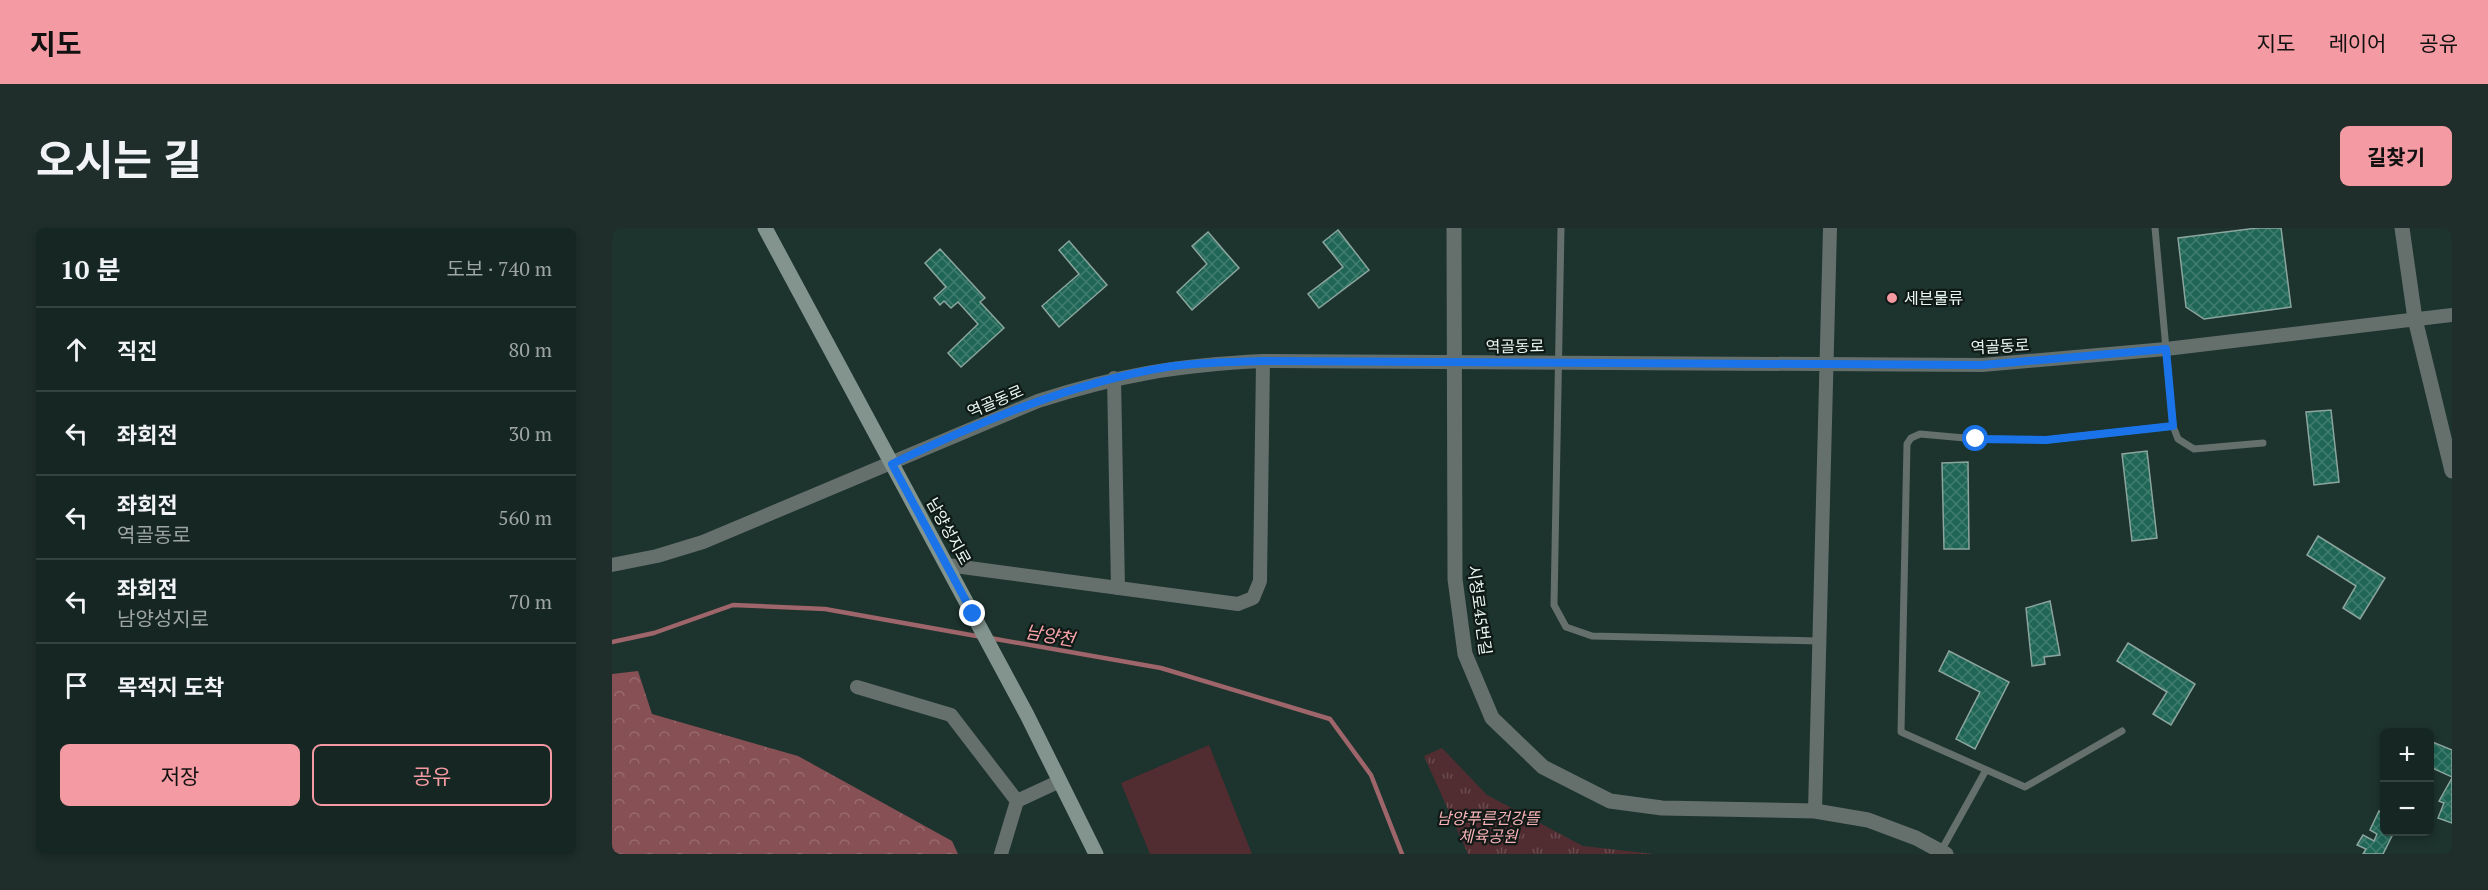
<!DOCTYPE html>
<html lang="ko">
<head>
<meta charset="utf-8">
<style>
  body { margin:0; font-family:"PT Serif","Noto Sans KR",serif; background:#1f2e2a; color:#f1f3f6 }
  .controls { position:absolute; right:18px; bottom:18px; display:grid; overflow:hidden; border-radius:9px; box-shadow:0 3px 9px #0003 }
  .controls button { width:54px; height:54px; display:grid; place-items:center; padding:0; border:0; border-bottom:2px solid #354340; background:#162622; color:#f1f3f6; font:30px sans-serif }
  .stop { position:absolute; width:18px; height:18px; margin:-14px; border:4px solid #1a73e8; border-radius:50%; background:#fff }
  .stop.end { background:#1a73e8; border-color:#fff; box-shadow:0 2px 6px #0008 }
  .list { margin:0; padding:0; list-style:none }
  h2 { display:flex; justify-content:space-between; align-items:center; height:78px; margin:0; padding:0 24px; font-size:26px }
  h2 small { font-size:20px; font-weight:400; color:#9ea5a5 }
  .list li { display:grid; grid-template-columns:39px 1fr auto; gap:18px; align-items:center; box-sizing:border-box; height:84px; padding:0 24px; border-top:2px solid #354340 }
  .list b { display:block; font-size:22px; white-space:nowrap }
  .list p { margin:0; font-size:20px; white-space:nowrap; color:#9ea5a5 }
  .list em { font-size:20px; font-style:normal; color:#9ea5a5 }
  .actions { display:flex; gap:12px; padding:18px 24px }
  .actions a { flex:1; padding:14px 0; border:2px solid #f49aa2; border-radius:9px; text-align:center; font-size:21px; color:#f49aa2 }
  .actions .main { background:#f49aa2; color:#111 }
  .icon { flex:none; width:33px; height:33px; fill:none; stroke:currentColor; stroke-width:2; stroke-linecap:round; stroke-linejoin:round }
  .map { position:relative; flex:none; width:1840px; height:626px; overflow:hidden; border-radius:9px }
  header { display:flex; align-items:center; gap:36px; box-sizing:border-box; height:84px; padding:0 30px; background:#f49aa2; color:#111 }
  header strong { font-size:28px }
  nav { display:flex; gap:33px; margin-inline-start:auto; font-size:21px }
  .intro { display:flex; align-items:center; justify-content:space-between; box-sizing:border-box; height:144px; padding:0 36px }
  h1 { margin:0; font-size:42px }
  .button { padding:15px 27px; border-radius:9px; background:#f49aa2; color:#111; font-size:21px; font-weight:700 }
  main { display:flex; gap:36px; padding:0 36px }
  aside { flex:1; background:#162622; border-radius:9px; box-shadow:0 3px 9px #0003 }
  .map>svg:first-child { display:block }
  .green { fill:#512d31 }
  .forest { fill:url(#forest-crowns) }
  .park { fill:url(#park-tufts) }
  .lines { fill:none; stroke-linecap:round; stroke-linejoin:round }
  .stream { stroke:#9e656a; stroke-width:4.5 }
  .building { fill:url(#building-cross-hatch); stroke:#8ba59d; stroke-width:1.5 }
  .service { stroke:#656f6c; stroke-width:7 }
  .minor { stroke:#656f6c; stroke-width:14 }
  .tertiary { stroke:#656f6c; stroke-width:15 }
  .secondary { stroke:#83948f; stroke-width:15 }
  .route { stroke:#1a73e8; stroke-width:8 }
  .poi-dot { fill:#f49aa2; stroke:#0f1916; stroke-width:2 }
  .labels { text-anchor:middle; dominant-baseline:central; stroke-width:4.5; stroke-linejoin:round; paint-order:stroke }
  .poi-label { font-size:16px; fill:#e9f7f2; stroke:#0f1916; text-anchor:start }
  .street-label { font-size:16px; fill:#e9f7f2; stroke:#0f1916 }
  .park-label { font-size:16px; font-style:italic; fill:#f9b2b7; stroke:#0f1916 }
  .water-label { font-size:18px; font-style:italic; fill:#fba4ab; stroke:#0f1916 }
</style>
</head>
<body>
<header>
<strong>지도</strong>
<nav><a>지도</a><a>레이어</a><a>공유</a></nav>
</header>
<div class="intro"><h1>오시는 길</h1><a class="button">길찾기</a></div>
<main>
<aside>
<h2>10 분<small>도보 · 740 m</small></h2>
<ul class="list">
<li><svg class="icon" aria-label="ahead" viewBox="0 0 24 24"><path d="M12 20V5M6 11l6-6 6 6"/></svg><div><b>직진</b></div><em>80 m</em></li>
<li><svg class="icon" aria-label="left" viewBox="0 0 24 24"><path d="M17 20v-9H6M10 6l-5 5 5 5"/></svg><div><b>좌회전</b></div><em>30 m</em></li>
<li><svg class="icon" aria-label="left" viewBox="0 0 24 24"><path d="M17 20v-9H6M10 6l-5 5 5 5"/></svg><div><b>좌회전</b><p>역골동로</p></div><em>560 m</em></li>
<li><svg class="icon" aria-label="left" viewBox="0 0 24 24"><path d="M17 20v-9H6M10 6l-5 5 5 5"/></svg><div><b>좌회전</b><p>남양성지로</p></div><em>70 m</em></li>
<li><svg class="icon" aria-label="arrive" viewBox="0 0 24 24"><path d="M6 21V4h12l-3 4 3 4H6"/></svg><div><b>목적지 도착</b></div></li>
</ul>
<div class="actions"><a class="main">저장</a><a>공유</a></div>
</aside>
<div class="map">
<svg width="1840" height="626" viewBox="0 0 1840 626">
  <defs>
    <pattern id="forest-crowns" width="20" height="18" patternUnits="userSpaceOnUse" patternTransform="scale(1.5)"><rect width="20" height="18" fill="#875055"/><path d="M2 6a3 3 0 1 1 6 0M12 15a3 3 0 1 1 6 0" fill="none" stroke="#986a6e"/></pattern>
    <pattern id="park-tufts" width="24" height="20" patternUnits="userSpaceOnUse" patternTransform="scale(1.5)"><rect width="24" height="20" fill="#512d31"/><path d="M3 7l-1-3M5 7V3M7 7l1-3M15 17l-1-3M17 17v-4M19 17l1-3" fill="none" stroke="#6a4c4f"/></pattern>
    <pattern id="building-cross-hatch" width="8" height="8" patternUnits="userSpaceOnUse" patternTransform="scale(1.5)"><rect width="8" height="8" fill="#1f6656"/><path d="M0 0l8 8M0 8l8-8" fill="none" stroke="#407d6f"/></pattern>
  </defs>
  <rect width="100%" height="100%" fill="#1d332d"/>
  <path class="green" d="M597 517 640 626H538L509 555Z"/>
  <path class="forest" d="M26 443 40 486 186 528 340 613 346 626H0V446Z"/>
  <path class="park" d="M830 520 875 567 971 618 1042 626H856L812 528Z"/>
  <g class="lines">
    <g class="stream">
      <path d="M378 410 549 440 718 491 759 547 790 626"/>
      <path d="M0 414 42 405 121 377 213 381 370 409"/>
    </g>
  </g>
  <g class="building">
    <path d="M1645 0H1669L1679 79 1592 91 1574 79 1566 10Z"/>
    <path d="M726 2 757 42 707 80 696 66 731 39 711 14Z"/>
    <path d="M596 4 627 40 580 82 565 64 595 36 580 18Z"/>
    <path d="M457 13 495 57 447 99 430 78 467 46 447 22Z"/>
    <path d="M328 21 373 70 368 74 392 100 349 139 336 125 366 96 346 74 339 80 332 73 328 77 322 70 334 59 313 35Z"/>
    <path d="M1719 182 1727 254 1702 257 1694 184Z"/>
    <path d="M1535 223 1545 310 1520 313 1510 226Z"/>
    <path d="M1356 234 1357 321H1332L1330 235Z"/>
    <path d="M1706 308 1773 350 1748 391 1731 380 1744 358 1695 327Z"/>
    <path d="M1438 373 1448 427 1432 429 1433 436 1420 438 1414 380Z"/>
    <path d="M1516 415 1583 456 1559 497 1541 486 1555 464 1505 433Z"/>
    <path d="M1337 423 1397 454 1363 521 1344 511 1368 464 1327 443Z"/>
    <path d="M1818 513 1840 522V549L1818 539Z"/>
    <path d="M1840 550V595L1826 590 1832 575 1827 573Z"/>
    <path d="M1767 583 1772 585V604H1782L1771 626H1751L1754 621 1745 617 1751 607 1762 613 1765 606 1758 602Z"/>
  </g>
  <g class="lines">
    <g class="service">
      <path d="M949 0 942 377 954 399 980 408 1207 413"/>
      <path d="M1543 0 1561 198 1566 211 1582 221 1651 215"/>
      <path d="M1510 503 1413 559 1289 504 1295 216 1299 210 1308 206 1364 211 1434 212 1561 198"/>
      <path d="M1329 623 1374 542"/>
    </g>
    <g class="minor">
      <path d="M502 150 506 360"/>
      <path d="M0 337 45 328 91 314 426 173C507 147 566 137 651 133L1370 137 1554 121 1840 87"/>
      <path d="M335 337 626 376 641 370 648 353 651 133"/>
      <path d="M245 459 339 487 405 573"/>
      <path d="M1203 583 1218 0"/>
      <path d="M389 626 405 573 448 553"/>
    </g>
    <g class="tertiary">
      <path d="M842 0 843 351 853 426 880 490 931 539 998 573 1050 580 1203 583 1256 592 1304 610 1334 626"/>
      <path d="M1790 0 1803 91 1840 243"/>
    </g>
    <path class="secondary" d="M153 0 415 487 484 626"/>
  </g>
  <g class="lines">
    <path class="route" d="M361 386 280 236C367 194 459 155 555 139 587 134 619 134 651 133L1370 137 1554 121 1561 198 1434 212 1364 211"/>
  </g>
  <circle class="poi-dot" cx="1280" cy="70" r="6"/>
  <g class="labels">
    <g class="poi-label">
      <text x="1292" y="70">세븐물류</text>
    </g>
    <g class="street-label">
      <text transform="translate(903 118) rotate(-1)">역골동로</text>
      <text transform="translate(1388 118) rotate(-3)">역골동로</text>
      <text transform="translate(383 173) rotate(-23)">역골동로</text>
      <text transform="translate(337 303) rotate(61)">남양성지로</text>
      <text transform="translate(868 382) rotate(82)">시청로45번길</text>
    </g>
    <g class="park-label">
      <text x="876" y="590">남양푸른건강뜰<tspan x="876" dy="18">체육공원</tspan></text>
    </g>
    <g class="water-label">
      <text transform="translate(438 407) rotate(10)">남양천</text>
    </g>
  </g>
</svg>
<div class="controls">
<button>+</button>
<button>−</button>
</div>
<div class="stop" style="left:1364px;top:211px"></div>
<div class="stop end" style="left:361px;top:386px"></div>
</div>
</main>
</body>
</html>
